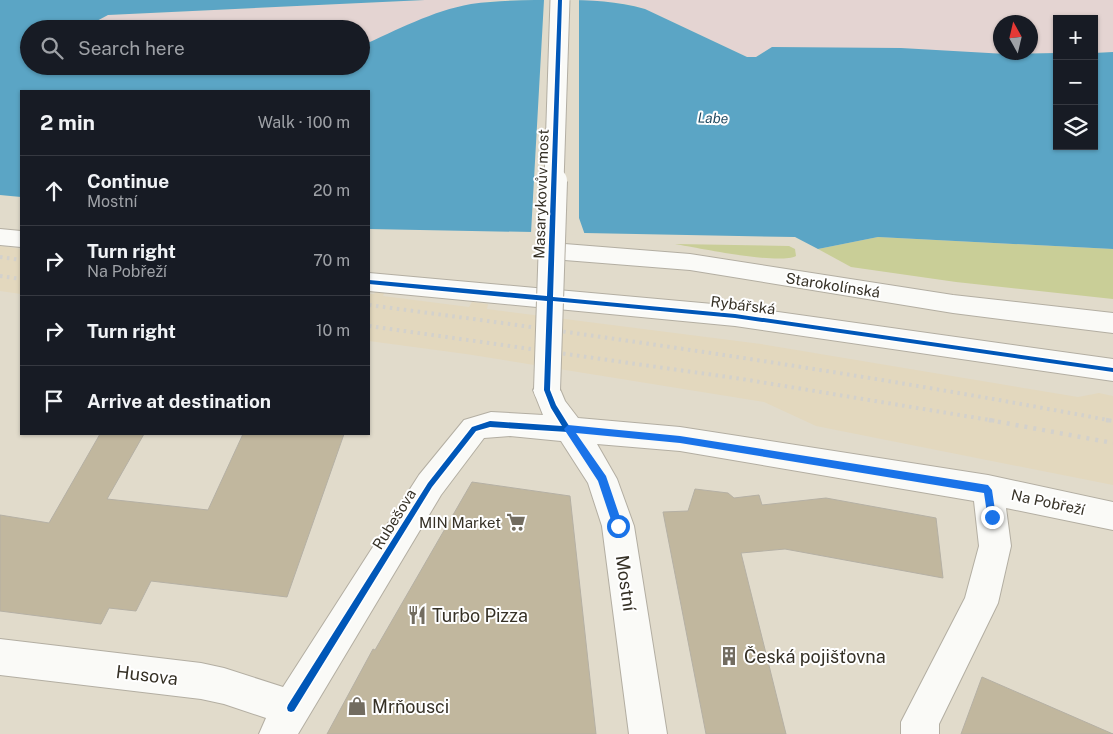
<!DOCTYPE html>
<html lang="en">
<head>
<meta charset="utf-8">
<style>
  body { margin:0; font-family:"Public Sans",sans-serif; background:#20242c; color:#f1f3f6 }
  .controls { position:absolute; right:15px; top:15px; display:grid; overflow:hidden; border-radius:0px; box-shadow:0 1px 4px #0004 }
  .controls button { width:45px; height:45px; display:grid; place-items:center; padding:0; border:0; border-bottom:1px solid #363941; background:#171b24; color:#f1f3f6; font:25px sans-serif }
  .compass { position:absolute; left:993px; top:15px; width:45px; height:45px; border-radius:50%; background:#171b24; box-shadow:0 1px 4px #0004; rotate:352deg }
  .stop { position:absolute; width:15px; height:15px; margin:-11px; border:4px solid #1a73e8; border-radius:50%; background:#fff }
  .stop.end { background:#1a73e8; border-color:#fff; box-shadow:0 1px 5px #0008 }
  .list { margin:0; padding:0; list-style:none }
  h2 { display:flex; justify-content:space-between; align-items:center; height:65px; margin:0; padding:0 20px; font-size:21px }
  h2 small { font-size:16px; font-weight:400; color:#9ea1a6 }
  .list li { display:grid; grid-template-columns:32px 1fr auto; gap:15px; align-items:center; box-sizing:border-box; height:70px; padding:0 20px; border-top:1px solid #363941 }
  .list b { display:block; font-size:19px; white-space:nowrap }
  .list p { margin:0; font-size:16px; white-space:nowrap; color:#9ea1a6 }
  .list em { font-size:16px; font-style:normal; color:#9ea1a6 }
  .icon { flex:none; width:28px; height:28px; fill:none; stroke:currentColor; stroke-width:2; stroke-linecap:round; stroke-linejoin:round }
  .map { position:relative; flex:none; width:1113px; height:734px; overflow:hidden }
  .search { position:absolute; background:#171b24; box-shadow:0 1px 4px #0004; left:20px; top:20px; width:350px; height:55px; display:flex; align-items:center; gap:12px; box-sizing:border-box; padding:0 18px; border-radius:28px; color:#9ea1a6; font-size:19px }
  .panel { position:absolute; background:#171b24; box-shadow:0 1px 4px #0004; left:20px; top:90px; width:350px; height:345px; border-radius:0px }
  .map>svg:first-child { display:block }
  .built { fill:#e3d8be }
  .industrial { fill:#e4d4d2; fill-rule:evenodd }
  .green { fill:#c9ce97 }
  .water { fill:#5ba5c5 }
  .pier { fill:#e1dbcb }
  .building { fill:#c1b79e; stroke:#b5b0a4 }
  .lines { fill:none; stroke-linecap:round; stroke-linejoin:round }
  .minor-casing { stroke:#b3aea2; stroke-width:2 }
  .minor { fill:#fafaf7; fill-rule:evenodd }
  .rail-far1 { stroke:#d3d1cc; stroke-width:4; stroke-dasharray:2.5 4.5; stroke-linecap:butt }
  .rail { stroke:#d3d1cc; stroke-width:4.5; stroke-dasharray:3 6; stroke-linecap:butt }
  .minor-bridge-far1-casing { stroke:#b3aea2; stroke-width:21; stroke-linecap:butt }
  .minor-bridge-casing { stroke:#b3aea2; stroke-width:28; stroke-linecap:butt }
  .minor-bridge-far1 { stroke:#fafaf7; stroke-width:19 }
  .minor-bridge { stroke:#fafaf7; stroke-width:26 }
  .cycleway-casing { stroke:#fff; stroke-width:3 }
  .cycleway { fill:#0057b8; fill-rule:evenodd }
  .route { fill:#1a73e8 }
  .labels { text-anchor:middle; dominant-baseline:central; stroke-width:4; stroke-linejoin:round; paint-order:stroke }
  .far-water-label { font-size:14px; font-style:italic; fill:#244d64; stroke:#fff }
  .street-label { font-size:15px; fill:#363126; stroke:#fff }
  .poi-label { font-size:15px; fill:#363126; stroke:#fff; text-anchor:end }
  .near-street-label { font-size:18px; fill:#363126; stroke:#fff }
  .near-poi-label { font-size:18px; fill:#363126; stroke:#fff; text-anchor:start }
</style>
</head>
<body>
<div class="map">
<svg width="1113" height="734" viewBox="0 0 1113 734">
  <rect width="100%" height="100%" fill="#e1dbcb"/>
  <g class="built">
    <path d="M0 246 21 249V294L0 291Z"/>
    <path d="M377 290 385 291 383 296 469 307 472 302 488 304 487 309 761 344 1078 397 1099 393 1113 396V485L816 426 764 402 466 354 369 341V294H374Z"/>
  </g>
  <g class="industrial">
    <path d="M425 0H507L489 1 439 13 361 46V29H92L91 24 108 15Z"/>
    <path d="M552 0H1113V52L1094 53V19H1057V53L1006 54 772 47 756 57H747L645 9 627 4 602 1ZM1000 22H1030V52H1000Z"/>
  </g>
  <g class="green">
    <path d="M878 237 1113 249V299L956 282 851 267 818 249Z"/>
    <path d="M675 244 789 246 795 249 796 256C778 265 699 248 675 244Z"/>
  </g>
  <path class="water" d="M0 0H425L108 15 91 24 92 29H29V66H361V46C397 30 432 11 471 4 501 0 532 0 562 0 591 0 617 1 645 9L747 57H756L772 47 901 48 1006 54 1057 53V146H1094V53L1113 52V249L878 237 818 249 795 237 369 229V91H21V197L0 195Z"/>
  <path class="pier" d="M544 0H579V218L585 235 531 233Z"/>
  <g class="building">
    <path d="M100 434H144L107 499 208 510 243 434H344L287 597 151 581 136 611 109 608 101 624 0 611V515L49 523Z"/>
    <path d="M472 482 570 496 596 734H327L373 649 375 650Z"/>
    <path d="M695 489 728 493 734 498 759 495 762 505 826 498 936 518 943 578 785 549 741 553 786 734H706L663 512 688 511Z"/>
    <path d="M982 677 1113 734H961Z"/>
  </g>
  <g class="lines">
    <g class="minor-casing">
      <g id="minor">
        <path d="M0 229 21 231V247L0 245Z"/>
        <path d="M552 243 690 254 953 295 1113 313V333L953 313 690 270 552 259 543 257 540 251 543 245Z"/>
        <path d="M369 273 735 306 1113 359V381L735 326 369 291Z"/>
        <path d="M547 379 557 382 565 401 578 418 680 427 988 475 1113 502V530L1006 508 1011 546 998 603 939 724V734H901V722L965 598 979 546 974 501 680 451 597 444 617 479 634 526 667 734H629L602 526 588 483 561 441 510 436 484 438 441 495 298 734H259L266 718 224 704 201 699 0 675V639L201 663 224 668 283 687 419 475 464 420 491 412 543 415 533 390 537 382Z"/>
      </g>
    </g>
    <use href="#minor" class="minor"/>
    <g class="rail-far1">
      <path d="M0 257 21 260"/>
      <path d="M0 276 21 279"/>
      <path d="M369 305C618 338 866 374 1113 421"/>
      <path d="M369 326 742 379 996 421"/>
    </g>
    <g class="rail">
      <path d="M989 420 1113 443"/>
      <path d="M1106 420 1113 421"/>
    </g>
    <g class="minor-bridge-far1-casing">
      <path id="minor-bridge-far1" d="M554 182 560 0"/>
    </g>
    <g class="minor-bridge-casing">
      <path id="minor-bridge" d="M547 390 554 181"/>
    </g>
    <use href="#minor-bridge-far1" class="minor-bridge-far1"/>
    <use href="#minor-bridge" class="minor-bridge"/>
    <g class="cycleway-casing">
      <path id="cycleway" d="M558 0H562L553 297 735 314 1113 368V372L735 318 553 301 550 390 556 405 571 429 570 431 568 432 490 427 476 431 432 487 294 711 291 712 288 711 287 708 288 705 428 483 472 427 490 421 562 426 551 408 544 390 547 301 369 284V280L547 296Z"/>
    </g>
    <use href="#cycleway" class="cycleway"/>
  </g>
  <path class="route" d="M568 425 680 436 988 485 992 490 996 517 992 521 988 520 984 493 680 443 576 433 606 476 623 526 618 531 613 526 598 481 564 429Z"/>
  <defs>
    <g id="supermarket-bare" transform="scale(1.5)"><path d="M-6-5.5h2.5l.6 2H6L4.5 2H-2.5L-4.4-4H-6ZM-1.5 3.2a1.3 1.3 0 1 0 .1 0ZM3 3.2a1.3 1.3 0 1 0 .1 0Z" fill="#726c60" stroke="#fff" stroke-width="2.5" paint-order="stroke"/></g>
    <g id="restaurant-bare" transform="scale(1.5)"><path d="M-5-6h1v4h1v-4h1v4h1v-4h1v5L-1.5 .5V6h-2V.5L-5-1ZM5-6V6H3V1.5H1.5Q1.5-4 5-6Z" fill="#726c60" stroke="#fff" stroke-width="2.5" paint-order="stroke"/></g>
    <g id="building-bare" transform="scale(1.5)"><path d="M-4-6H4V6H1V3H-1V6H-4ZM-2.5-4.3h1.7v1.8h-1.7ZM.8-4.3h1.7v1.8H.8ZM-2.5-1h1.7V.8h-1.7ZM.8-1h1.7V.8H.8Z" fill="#726c60" stroke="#fff" stroke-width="2.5" paint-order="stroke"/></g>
    <g id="shop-bare" transform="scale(1.5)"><path d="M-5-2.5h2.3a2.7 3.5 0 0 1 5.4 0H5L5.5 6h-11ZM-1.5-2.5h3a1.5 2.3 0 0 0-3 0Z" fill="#726c60" stroke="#fff" stroke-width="2.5" paint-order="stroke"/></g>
  </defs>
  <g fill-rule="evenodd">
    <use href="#supermarket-bare" x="516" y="522"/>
    <use href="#restaurant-bare" x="417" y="615"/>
    <use href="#building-bare" x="729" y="656"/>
    <use href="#shop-bare" x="357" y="706"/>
  </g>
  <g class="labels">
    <g class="far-water-label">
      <text transform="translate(713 118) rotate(2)">Labe</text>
    </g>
    <g class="street-label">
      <text transform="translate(541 194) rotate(-88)">Masarykovův most</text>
      <text transform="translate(833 285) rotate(9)">Starokolínská</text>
      <text transform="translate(743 305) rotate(7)">Rybářská</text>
      <text transform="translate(1048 502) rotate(12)">Na Pobřeží</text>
      <text transform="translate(394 519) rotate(-58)">Rubešova</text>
    </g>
    <g class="poi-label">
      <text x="501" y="522">MIN Market</text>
    </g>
    <g class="near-street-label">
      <text transform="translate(626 583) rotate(82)">Mostní</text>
      <text transform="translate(147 675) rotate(7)">Husova</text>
    </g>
    <g class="near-poi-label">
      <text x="432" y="615">Turbo Pizza</text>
      <text x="744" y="656">Česká pojišťovna</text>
      <text x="372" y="706">Mrňousci</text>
    </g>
  </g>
</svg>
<div class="controls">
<button>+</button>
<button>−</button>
<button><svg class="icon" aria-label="layers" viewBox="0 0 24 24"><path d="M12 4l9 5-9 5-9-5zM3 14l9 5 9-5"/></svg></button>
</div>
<svg class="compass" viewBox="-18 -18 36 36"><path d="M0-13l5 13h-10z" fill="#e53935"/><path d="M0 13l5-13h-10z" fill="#9ea1a6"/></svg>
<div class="stop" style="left:618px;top:526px"></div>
<div class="stop end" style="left:992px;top:517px"></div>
<div class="search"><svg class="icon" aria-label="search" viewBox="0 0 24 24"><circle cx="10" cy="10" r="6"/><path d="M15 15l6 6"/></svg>Search here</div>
<section class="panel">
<h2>2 min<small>Walk · 100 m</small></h2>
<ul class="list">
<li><svg class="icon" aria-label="ahead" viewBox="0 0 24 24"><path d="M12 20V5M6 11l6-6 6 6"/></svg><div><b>Continue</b><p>Mostní</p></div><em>20 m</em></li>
<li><svg class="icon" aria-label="right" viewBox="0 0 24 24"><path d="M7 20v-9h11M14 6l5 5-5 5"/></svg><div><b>Turn right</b><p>Na Pobřeží</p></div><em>70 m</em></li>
<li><svg class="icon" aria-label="right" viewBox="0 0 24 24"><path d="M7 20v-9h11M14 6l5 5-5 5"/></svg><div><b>Turn right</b></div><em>10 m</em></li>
<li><svg class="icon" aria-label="arrive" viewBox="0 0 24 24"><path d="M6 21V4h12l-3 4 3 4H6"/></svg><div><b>Arrive at destination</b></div></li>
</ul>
</section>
</div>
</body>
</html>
